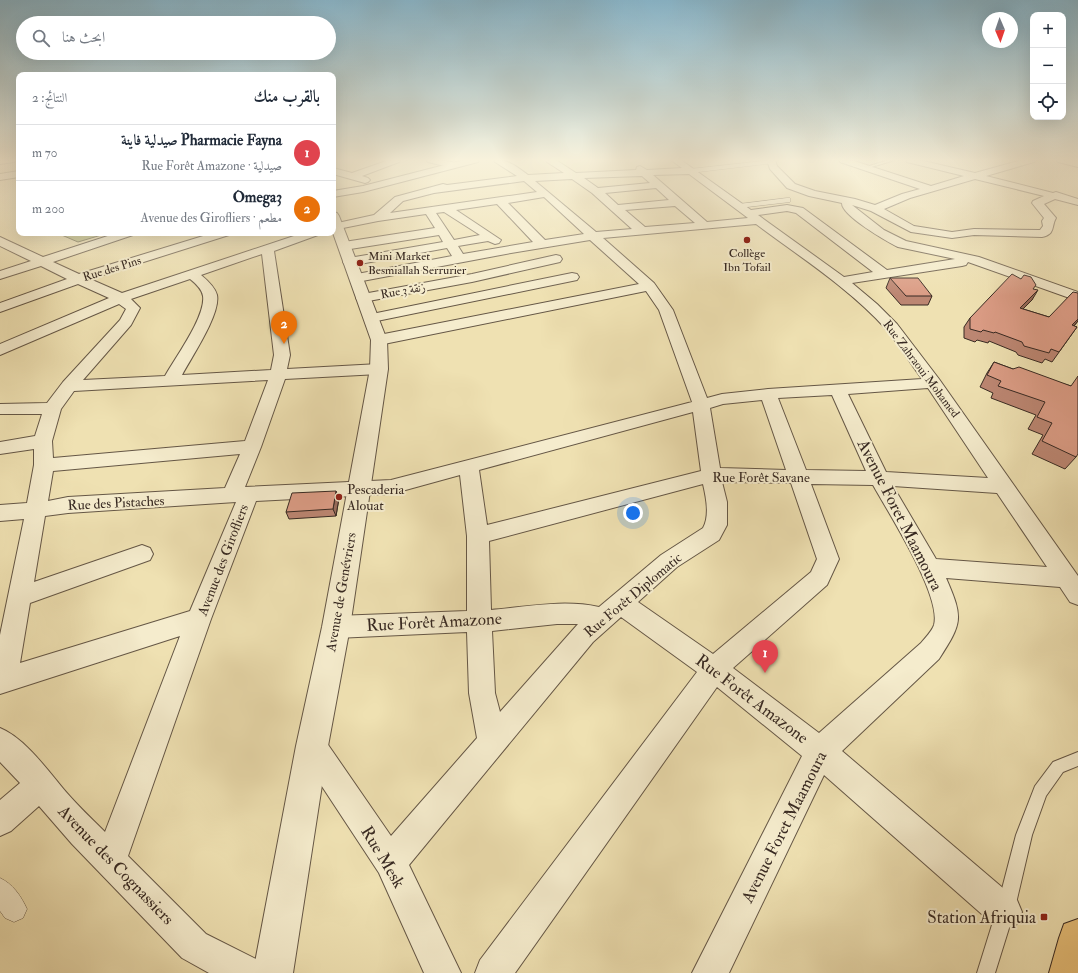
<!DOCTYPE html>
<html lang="ar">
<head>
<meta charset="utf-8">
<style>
  body { margin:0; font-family:"IM FELL Double Pica",Amiri,serif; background:#f6f6f7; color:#1f2937; direction:rtl }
  .controls { position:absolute; right:12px; top:12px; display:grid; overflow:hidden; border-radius:8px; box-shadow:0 4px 16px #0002 }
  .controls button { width:36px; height:36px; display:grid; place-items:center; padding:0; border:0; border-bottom:1px solid #e0e1e3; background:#fff; color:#1f2937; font:20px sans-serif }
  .compass { position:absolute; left:982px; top:12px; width:36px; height:36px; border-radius:50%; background:#fff; box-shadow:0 4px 16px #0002; rotate:178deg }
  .you { position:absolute; left:633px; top:513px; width:14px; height:14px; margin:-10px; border:3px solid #fff; border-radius:50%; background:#1a73e8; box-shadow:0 0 0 6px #1a73e833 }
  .badge { display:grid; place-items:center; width:26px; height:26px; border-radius:50%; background:#d93025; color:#fff; font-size:13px; font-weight:700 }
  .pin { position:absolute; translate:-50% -33px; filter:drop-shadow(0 1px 2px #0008) }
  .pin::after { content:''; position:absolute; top:21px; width:14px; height:12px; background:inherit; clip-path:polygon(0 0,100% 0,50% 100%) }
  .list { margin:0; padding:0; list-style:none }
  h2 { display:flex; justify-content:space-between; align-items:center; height:52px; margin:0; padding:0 16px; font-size:17px }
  h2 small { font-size:13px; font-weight:400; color:#747a83 }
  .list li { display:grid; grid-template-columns:26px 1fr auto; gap:12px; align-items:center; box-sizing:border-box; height:56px; padding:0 16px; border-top:1px solid #e0e1e3 }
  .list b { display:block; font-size:15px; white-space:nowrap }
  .list p { margin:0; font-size:13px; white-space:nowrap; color:#747a83 }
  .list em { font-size:13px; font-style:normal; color:#747a83 }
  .icon { flex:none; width:22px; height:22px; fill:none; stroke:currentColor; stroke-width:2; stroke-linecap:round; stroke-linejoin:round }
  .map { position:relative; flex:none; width:1078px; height:973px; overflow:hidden; direction:ltr }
  .search { position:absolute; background:#fff; box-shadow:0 4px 16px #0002; left:16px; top:16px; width:320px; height:44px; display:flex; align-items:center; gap:10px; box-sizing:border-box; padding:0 14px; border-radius:22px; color:#747a83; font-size:15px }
  .panel { position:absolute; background:#fff; box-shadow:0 4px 16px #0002; left:16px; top:72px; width:320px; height:164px; border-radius:8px; direction:rtl }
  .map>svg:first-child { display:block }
  .green { fill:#c1c187; stroke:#7c7554 }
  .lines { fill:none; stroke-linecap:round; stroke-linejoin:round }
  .service-casing { stroke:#655746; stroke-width:2 }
  .pedestrian-casing { stroke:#655746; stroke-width:1 }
  .minor-casing { stroke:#655746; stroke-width:2 }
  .tertiary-casing { stroke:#655746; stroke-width:2 }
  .primary-casing { stroke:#372922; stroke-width:2 }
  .service { fill:#f5eccd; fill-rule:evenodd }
  .pedestrian { fill:#f5eccd; fill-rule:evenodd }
  .minor { fill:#f5eccd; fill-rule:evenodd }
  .tertiary { fill:#f5eccd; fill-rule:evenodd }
  .primary { fill:#e8c079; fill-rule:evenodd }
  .wall { fill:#bc8672; stroke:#372922 }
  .shaded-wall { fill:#996d5d; stroke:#372922 }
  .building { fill:#db9c85; stroke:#372922 }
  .poi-dot { fill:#8f2418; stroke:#f5eccd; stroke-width:1.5 }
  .labels { text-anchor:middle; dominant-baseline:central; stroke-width:4; stroke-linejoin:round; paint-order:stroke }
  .far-poi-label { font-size:12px; fill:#372922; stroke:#f5eccd }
  .far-street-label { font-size:12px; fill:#372922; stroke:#f5eccd }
  .street-label { font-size:14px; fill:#372922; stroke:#f5eccd }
  .poi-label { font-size:14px; fill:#372922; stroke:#f5eccd; text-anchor:start }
  .near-street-label { font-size:17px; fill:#372922; stroke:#f5eccd }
  .near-poi-label { font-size:17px; fill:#372922; stroke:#f5eccd; text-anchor:end }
</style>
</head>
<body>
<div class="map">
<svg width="1078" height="973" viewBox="0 0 1078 973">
  <rect width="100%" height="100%" fill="#efe1b2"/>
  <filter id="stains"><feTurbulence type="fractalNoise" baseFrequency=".005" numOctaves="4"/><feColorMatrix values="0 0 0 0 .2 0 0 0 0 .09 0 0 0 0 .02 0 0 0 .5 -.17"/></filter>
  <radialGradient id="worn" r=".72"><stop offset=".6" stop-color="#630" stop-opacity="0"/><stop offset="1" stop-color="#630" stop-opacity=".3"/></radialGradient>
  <path class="green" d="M57 233H108L78 242Z"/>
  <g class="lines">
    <g class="service-casing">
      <g id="service">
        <path d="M889 160H895L868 168 866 167Z"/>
        <path d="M1078 752V766L1063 772 1046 796 1032 835 1014 912 995 973H977L996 912 1016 835 1035 786 1053 762Z"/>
      </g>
    </g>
    <g class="pedestrian-casing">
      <g id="pedestrian">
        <path d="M772 160 774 161V163L690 173 686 171 690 169Z"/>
        <path d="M787 198H790V202L739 208 735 206 739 204Z"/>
        <path d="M0 878C13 884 21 896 27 909L23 918 14 922 5 918 0 911Z"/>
      </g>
    </g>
    <g class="minor-casing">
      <g id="minor">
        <path d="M389 160H401L399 162 362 176 368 178 370 180 368 182 365 183 333 174V168L352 173Z"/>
        <path d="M426 160H441L456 163 458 165 453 168 428 162Z"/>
        <path d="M494 160C509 160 516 166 528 175L564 173 547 162 546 160H556L576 173 636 170 637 167 640 166 647 170 682 168 671 160H681L751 210 787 205 803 208 887 270 955 259 898 247C886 241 841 215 842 203L809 196 787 188 770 169 767 160H775L777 166 795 184 815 191 855 199 875 205 902 194 920 189 840 162 839 160H851L931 186 964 176 907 162 906 160H919L975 173 1022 160H1035L1034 162 986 176 1053 193 1056 192 1078 199V205L1055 199 1044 204 1056 218C1051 226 1056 234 1042 237L974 235 952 238 911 232 871 211 852 205 884 230 906 241 979 257 1078 292V301L968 262 966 265 962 266 852 283 877 304 897 324 939 379 1078 576V605L1070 602 1060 587 946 578C964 619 962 623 939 659L842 751 1017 900 1022 912 1017 924 1005 929 993 924 824 775 729 973H692L802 756 717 687 515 973H475L480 960 697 672 621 617 593 642 409 865 461 973H424L379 873 302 756 298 746 302 736 312 732 322 736 391 836 477 738 469 693 467 632 336 638 327 635 324 627 327 619 336 616 467 611V536L460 475 391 494 256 501 211 619 128 856 206 934 258 960 263 973H209L182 958 72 844 39 806 11 831 0 836V800L20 783 0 762V728C25 738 49 772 66 792 78 806 92 819 105 832L180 636 0 694V635L24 519 0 521V505L27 503 34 465V449L0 454V442L35 436 42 414H0V404L47 403 63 382 120 320 126 309 119 304 0 355V344L109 298 78 284 0 312V303L67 279 41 266 0 279V271L31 261 0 246V237L43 257 117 233H135L133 235 53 262 79 274 213 233H231L229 235 90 279 122 293 303 233H320L318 235 274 251 290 355 287 369 379 364 385 366 387 369 385 372 379 374 285 379 261 447 245 487 391 480 692 402 659 310 646 291 379 345 374 343 371 340 374 337 379 335 639 284 590 240 511 253 357 282 352 281 350 278 352 275 357 274 452 256 447 248 349 266 345 265 343 262 345 259 349 258 443 242 439 235 344 250 340 249 338 246 340 243 344 242 435 228 426 214 378 221 333 230V224L374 215 395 197 443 184 447 185 517 176 495 162ZM689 174 748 218 707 222 653 175ZM642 176 650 183 598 188 584 178ZM572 179 592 193 632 229 596 232 535 181ZM975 179 1044 196 1033 201 1032 203 1044 218 1042 221 1043 226 1040 230 974 229 952 232 914 226 884 209 910 198ZM524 181 537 192 390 213 403 201 434 193ZM656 188 669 200 618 205 605 193ZM544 197 584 234 545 240 508 203ZM497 204 533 242 463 254 458 246 488 241 495 244 499 243 501 240 456 210ZM675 206 695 223 645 227 625 210ZM787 211 796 213 873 272 844 277 758 215ZM444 212 480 235 454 240 436 213ZM756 224C800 257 849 288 886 329 899 344 910 363 922 379L768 389 722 394 707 398 673 310 654 283 603 238ZM262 254 274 355 271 370 182 375C191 358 221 314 217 295 215 287 207 280 201 275ZM190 279C195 283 202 289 203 296 206 316 175 358 165 376L83 380 131 325 140 308 131 299ZM268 380 245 441 53 458 52 441 61 409 74 391ZM928 388 988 478 886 472 848 394ZM832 395 866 471 806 470 778 398ZM762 400 786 470 720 468 710 408 723 404ZM693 412 701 471 487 525 479 470ZM240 454 225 488 68 497 48 501 53 471ZM722 482 791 483 817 559 811 572 713 654 638 602 677 567 719 540 727 525V502ZM703 484C706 497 710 516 703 528L661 555 599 607C563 599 527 607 491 610L489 541ZM811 484 873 485C888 512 942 596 934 625 932 631 925 638 921 643L819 733 733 668 827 585 839 559ZM893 486 997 493 1047 567 936 559ZM236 502 190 611 20 663 30 603 150 560 153 554 150 548 142 545 34 582 45 516 68 513ZM557 624H578L500 712 495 693 492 631Z"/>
        <path d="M1056 160H1071L1078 161V167L1058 162Z"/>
        <path d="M19 171V177L0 180V174Z"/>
        <path d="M556 255 560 256 562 259 560 262 472 282 363 302 358 301 356 298 358 295 363 294 472 274Z"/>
        <path d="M572 273 577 274 579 277 577 280 372 322 367 321 365 318 367 315 372 314Z"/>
      </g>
    </g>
    <g class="tertiary-casing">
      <g id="tertiary">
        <path d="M0 160H15L14 162 0 164Z"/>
        <path d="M464 160H479L478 162 363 192 333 197V191L363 186Z"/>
        <path d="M333 212 337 213 339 216 387 340 388 369 350 627 328 746 293 973H253L296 746 322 627 370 369 371 340 333 233Z"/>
      </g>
    </g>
    <g class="primary-casing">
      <path id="primary" d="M1078 919V973H1049L1059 938 1064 924Z"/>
    </g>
    <use href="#service" class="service"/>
    <use href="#pedestrian" class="pedestrian"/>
    <use href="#minor" class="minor"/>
    <use href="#tertiary" class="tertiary"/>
    <use href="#primary" class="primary"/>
  </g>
  <g class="wall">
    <path d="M890 278 932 296 928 305H901L886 288Z"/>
    <path d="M1033 289 1032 300 1023 309 1049 317 1078 293V321L1074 326 1077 327 1052 362 1045 359 1042 363 1018 355 1016 352 989 341 988 343 977 340 975 342 964 338V327L970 318Z"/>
    <path d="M994 362 1013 369 1071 386 1076 457 1065 469 1032 454 1043 435 1028 429 1036 415 991 398 993 393 980 387 987 373Z"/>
    <path d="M339 498 336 516 289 519 286 512Z"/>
  </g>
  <g class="shaded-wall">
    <path d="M1038 290 1032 300 1014 318 1020 308Z"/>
    <path d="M1078 319V321L1066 335 1072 325Z"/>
    <path d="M336 491 339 498 336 516 333 509Z"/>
  </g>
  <g class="building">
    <path d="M1012 274 1021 279 1024 275 1031 277 1036 285 1033 289 1038 290 1020 308 1049 317 1073 292 1078 293V319L1072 325 1077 327 1059 352 1051 349 1049 353 1024 346 1022 342 995 332 994 333 983 330 981 332 970 329V318Z"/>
    <path d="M890 278H918L932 296H906Z"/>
    <path d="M994 362 1013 369 1019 367 1071 386 1078 376V454L1076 457 1042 441 1052 423 1037 417 1045 402 998 386 1001 381 987 375Z"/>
    <path d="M336 491 333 509 286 512 292 493Z"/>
  </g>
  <linearGradient id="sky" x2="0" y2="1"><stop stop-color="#89b8ce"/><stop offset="0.54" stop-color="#f8f2dc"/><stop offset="1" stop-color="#f8f2dc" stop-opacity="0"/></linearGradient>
  <rect width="1078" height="296" fill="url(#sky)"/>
  <g class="poi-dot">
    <circle cx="747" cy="240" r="4"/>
    <circle cx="360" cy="263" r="4"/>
    <circle cx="339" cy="497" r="4"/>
    <rect x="1040" y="913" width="8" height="8" rx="2"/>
  </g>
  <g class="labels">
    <g class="far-poi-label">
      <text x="747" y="253">Collège<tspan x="747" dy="14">Ibn Tofail</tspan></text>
      <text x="368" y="256" text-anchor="start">Mini Market<tspan x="368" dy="14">Besmiallah Serrurier</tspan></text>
    </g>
    <g class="far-street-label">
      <text transform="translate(112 269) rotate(-17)">Rue des Pins</text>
      <text transform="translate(403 291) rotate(-10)">Rue 3 زنقة</text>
      <text transform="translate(921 369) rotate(53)">Rue Zahraoui Mohamed</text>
    </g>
    <g class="street-label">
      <text x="761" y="477">Rue Forêt Savane</text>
      <text transform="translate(116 503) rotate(-3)">Rue des Pistaches</text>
      <text transform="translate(223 560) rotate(-69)">Avenue des Girofliers</text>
      <text transform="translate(341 592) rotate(-80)">Avenue de Genévriers</text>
      <text transform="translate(633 595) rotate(-40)">Rue Forêt Diplomatic</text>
    </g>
    <g class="poi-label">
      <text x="347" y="489">Pescaderia<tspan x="347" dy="16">Alouat</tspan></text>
    </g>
    <g class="near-street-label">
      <text transform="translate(900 515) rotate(63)">Avenue Foret Maamoura</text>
      <text transform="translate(434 622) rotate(-3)">Rue Forêt Amazone</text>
      <text transform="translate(752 699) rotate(37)">Rue Forêt Amazone</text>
      <text transform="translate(784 827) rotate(-63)">Avenue Foret Maamoura</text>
      <text transform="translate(383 857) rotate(59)">Rue Mesk</text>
      <text transform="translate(116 865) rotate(46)">Avenue des Cognassiers</text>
    </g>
    <g class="near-poi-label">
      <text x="1036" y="917">Station Afriquia</text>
    </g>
  </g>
  <rect width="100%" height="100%" filter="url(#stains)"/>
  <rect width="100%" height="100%" fill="url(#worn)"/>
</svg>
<div class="controls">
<button>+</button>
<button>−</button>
<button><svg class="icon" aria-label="locate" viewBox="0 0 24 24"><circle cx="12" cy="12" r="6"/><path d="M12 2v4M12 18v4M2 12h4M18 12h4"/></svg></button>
</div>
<svg class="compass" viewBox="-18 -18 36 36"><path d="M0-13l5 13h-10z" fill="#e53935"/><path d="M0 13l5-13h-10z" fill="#747a83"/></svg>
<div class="you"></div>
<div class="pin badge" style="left:765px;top:673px;background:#e0444e">1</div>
<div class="pin badge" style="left:284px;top:344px;background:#e8710a">2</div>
<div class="search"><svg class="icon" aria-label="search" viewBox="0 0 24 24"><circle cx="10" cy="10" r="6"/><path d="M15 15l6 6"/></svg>ابحث هنا</div>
<section class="panel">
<h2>بالقرب منك<small>النتائج: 2</small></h2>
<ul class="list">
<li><span class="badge" style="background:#e0444e">1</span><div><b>Pharmacie Fayna صيدلية فاينة</b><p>صيدلية · Rue Forêt Amazone</p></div><em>70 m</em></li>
<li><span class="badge" style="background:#e8710a">2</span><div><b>Omega3</b><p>مطعم · Avenue des Girofliers</p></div><em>200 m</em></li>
</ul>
</section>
</div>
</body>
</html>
